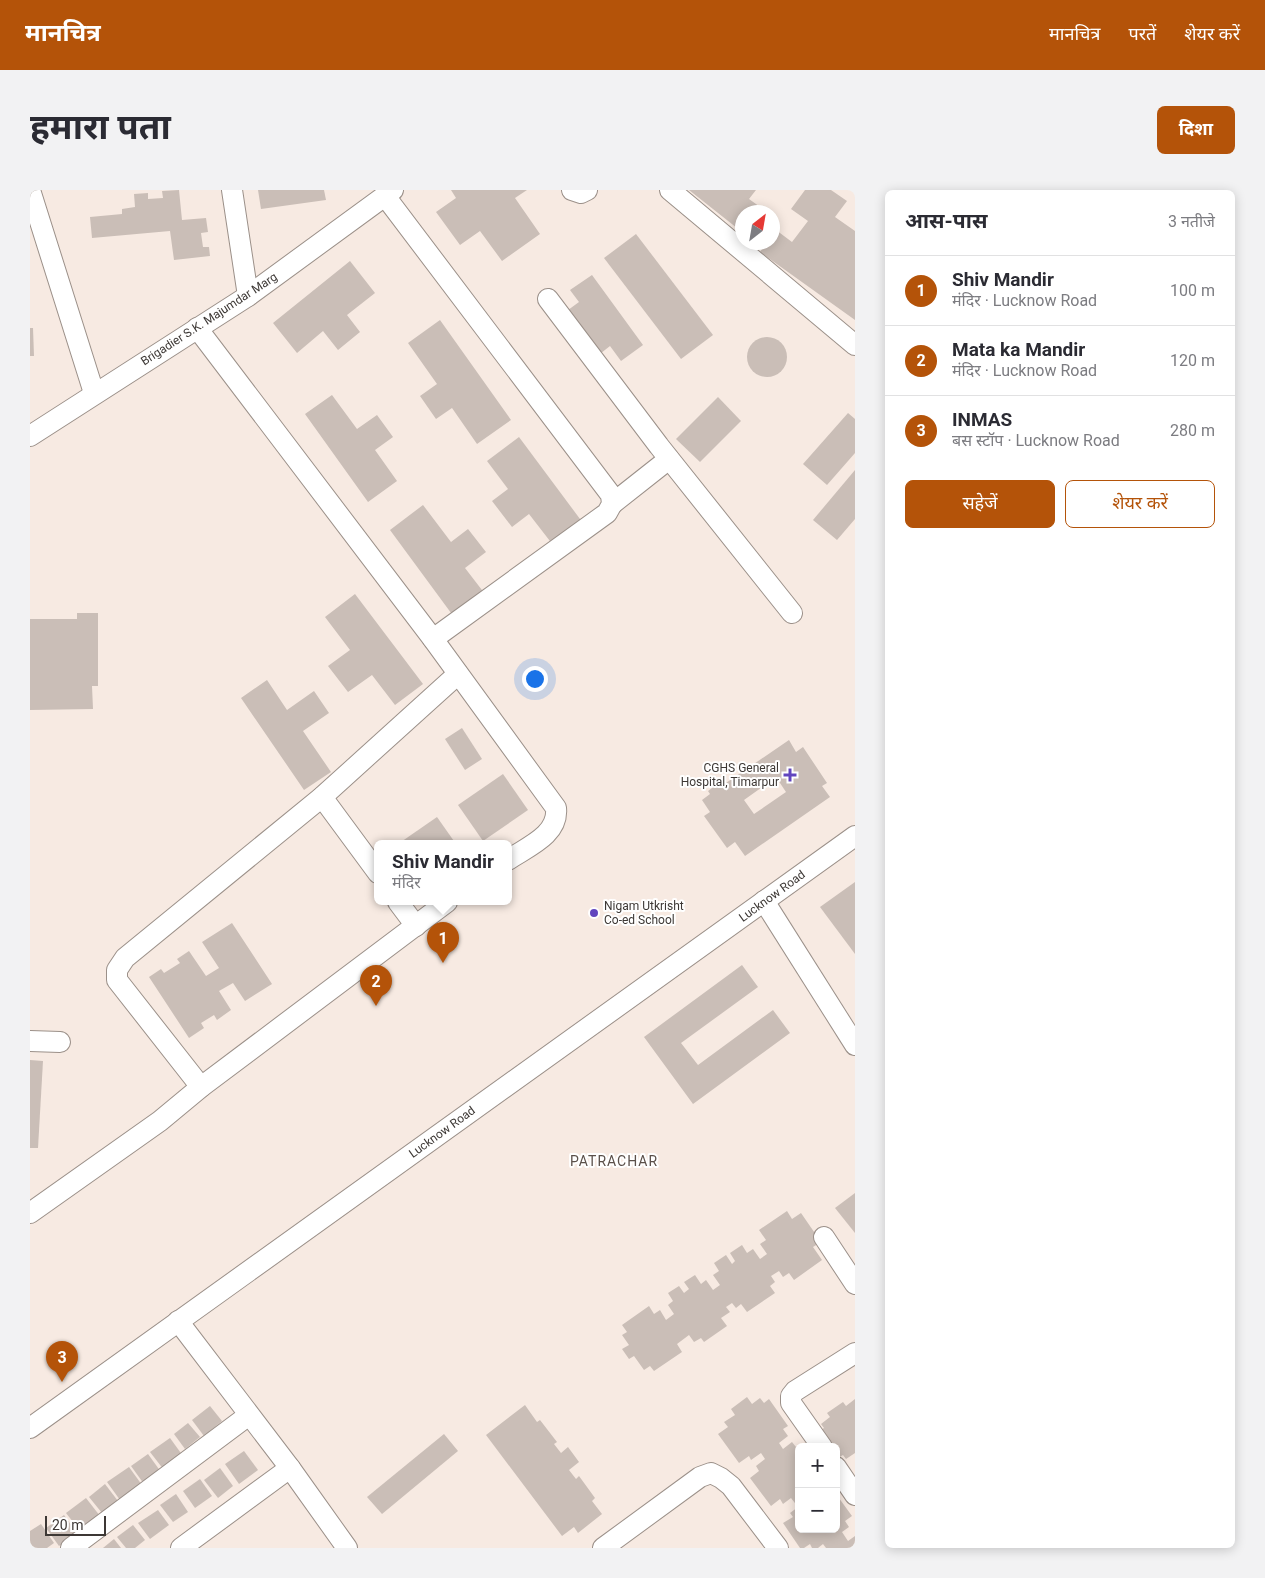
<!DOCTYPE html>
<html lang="hi">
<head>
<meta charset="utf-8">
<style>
  body { margin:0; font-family:Roboto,"Noto Sans Devanagari",sans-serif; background:#f2f2f3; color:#2b2b33 }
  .controls { position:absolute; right:15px; bottom:15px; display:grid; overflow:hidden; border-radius:8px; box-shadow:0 2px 12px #0003 }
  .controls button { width:45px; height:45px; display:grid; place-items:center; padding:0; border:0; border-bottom:1px solid #e1e1e2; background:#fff; color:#2b2b33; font:25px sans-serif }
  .compass { position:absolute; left:705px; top:15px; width:45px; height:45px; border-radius:50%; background:#fff; box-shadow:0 2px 12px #0003; rotate:31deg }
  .scale { position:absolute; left:15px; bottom:12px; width:61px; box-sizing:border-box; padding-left:5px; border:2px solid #3d3835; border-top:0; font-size:14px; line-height:18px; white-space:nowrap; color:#3d3835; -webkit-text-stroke:4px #fff; paint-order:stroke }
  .you { position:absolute; left:504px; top:488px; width:18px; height:18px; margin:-12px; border:4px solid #fff; border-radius:50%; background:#1a73e8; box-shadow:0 0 0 8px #1a73e833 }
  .badge { display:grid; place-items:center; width:32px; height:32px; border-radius:50%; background:#b45309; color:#fff; font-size:16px; font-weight:700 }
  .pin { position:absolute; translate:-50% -41px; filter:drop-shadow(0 1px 2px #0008) }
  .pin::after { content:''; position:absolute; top:26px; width:18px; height:15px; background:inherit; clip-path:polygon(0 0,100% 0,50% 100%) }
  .popup { position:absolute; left:344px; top:650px; width:138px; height:65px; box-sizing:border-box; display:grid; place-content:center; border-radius:8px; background:#fff; filter:drop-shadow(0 1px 4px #0005); font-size:16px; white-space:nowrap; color:#7c7c81 }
  .popup b { font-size:19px; color:#2b2b33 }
  .popup::after { content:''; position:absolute; left:50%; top:100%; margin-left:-10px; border:10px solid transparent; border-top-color:#fff }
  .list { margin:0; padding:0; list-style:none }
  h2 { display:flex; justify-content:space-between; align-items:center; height:65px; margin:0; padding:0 20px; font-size:21px }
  h2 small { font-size:16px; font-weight:400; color:#7c7c81 }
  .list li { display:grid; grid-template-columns:32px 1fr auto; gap:15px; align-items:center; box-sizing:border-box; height:70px; padding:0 20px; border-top:1px solid #e1e1e2 }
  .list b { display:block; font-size:19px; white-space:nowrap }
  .list p { margin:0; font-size:16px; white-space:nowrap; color:#7c7c81 }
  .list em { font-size:16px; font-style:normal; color:#7c7c81 }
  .actions { display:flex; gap:10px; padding:15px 20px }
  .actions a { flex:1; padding:11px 0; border:1px solid #b45309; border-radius:8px; text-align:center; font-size:18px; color:#b45309 }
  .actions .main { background:#b45309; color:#fff }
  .map { position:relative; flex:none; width:825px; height:1358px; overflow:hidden; border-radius:8px }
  header { display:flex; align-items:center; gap:30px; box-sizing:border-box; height:70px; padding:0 25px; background:#b45309; color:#fff }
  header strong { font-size:24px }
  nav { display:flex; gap:28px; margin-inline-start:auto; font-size:18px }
  .intro { display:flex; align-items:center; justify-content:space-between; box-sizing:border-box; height:120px; padding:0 30px }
  h1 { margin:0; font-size:35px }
  .button { padding:12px 22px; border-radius:8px; background:#b45309; color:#fff; font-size:18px; font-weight:700 }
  main { display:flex; gap:30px; padding:0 30px }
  aside { flex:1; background:#fff; border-radius:8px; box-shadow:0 2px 12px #0003 }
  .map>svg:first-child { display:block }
  .building { fill:#cabeb7; fill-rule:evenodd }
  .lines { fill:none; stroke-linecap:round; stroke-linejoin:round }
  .minor-casing { stroke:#9b9089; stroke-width:22 }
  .minor { stroke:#fff; stroke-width:20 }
  .poi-dot { fill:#6145be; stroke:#fff; stroke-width:2 }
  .labels { text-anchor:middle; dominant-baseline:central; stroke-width:4; stroke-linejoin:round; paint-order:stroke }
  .street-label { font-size:12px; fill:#3d3835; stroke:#fff }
  .poi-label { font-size:12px; fill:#3d3835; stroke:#fff; text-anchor:end }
  .neighbourhood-label { font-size:14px; letter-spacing:1px; fill:#5b504a; stroke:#fff }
</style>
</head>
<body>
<header>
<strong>मानचित्र</strong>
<nav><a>मानचित्र</a><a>परतें</a><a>शेयर करें</a></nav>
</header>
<div class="intro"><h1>हमारा पता</h1><a class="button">दिशा</a></div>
<main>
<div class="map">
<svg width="825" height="1358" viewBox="0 0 825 1358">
  <rect width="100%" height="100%" fill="#f7eae2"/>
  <g class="building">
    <path d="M149 0 152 30 176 28 178 42 171 43 173 57H179L180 66 144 70 140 41 62 48 60 27 92 24V19L105 17 104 4 118 3V9L133 8 132 1Z"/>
    <path d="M228 0H294L296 10 231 19Z"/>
    <path d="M421 0H497L485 8 510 44 472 71 450 41 430 55 406 22 426 8Z"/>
    <path d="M659 0H726L719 9 737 22H712V42Z"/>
    <path d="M775 0H801L817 11 805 27 825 41V130L730 62 737 52H742V45L746 40 762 52 778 31 761 19Z"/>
    <path d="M606 44 683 145 651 169 574 68Z"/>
    <path d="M320 71 345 103 317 125 330 142 308 160 293 141 267 163 243 133Z"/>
    <path d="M562 85 613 155 591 171 580 156 566 167 534 123 549 112 540 100Z"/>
    <path d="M410 130 481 230 447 254 422 218 406 229 390 206 407 194 378 153Z"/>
    <path d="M0 138H3L4 166H0Z"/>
    <circle cx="737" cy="167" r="20"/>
    <path d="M302 205 327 239 347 225 363 247 345 260 367 291 338 312 275 224Z"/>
    <path d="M688 207 711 231 670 272 646 249Z"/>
    <path d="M818 223 825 229V263L797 295 773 274Z"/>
    <path d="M489 247 553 333 523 355 499 324 482 337 462 311 478 299 457 271Z"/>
    <path d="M825 280V329L807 350 783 330Z"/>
    <path d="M393 315 421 352 438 339 456 362 435 378 455 404 424 427 360 340Z"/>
    <path d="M325 404 393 494 365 515 342 485 318 502 298 476 320 460 295 427Z"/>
    <path d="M47 423H68V496H62L63 519 0 520V429H47Z"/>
    <path d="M237 490 257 520 284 501 299 523 273 541 301 582 274 600 211 508Z"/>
    <path d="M432 538 452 569 435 580 415 549Z"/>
    <path d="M759 550 766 562 773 557 797 593 792 596 800 607 715 666 705 652 697 658 674 626 680 622 672 610 680 604 678 601 690 592 693 595ZM746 587 756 602 724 624 714 610Z"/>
    <path d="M473 584 498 620 453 651 428 615Z"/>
    <path d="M407 627 426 654H368Z"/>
    <path d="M825 692V764L790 717Z"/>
    <path d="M202 733 242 794 215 811 203 793 189 801 201 820 187 830 184 825 171 833 174 838 159 848 119 787 131 779 134 783 150 773 147 769 159 761 176 786 189 778 172 752Z"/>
    <path d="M712 775 728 797 651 853 668 875 743 820 760 843 663 914 614 847Z"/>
    <path d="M0 870 13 871 8 958H0Z"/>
    <path d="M825 1003V1043L805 1018Z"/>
    <path d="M757 1021 762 1029 771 1023 791 1052 783 1057 792 1070 764 1090 759 1083 753 1087 749 1081 741 1086 745 1092 740 1096 745 1103 717 1122 711 1114 706 1118 702 1113 696 1117 700 1122 691 1128 697 1136 674 1152 671 1148 664 1152 659 1145 647 1154 652 1162 624 1181 620 1176 614 1180 604 1166 599 1169 592 1159 599 1155 592 1145 597 1142 592 1135 619 1116 624 1124 630 1120 636 1130 644 1124 638 1115 643 1111 638 1103 649 1096 654 1103 659 1099 654 1092 665 1085 671 1094 676 1090 683 1100 690 1095 683 1085 689 1081 684 1073 696 1065 702 1074 705 1071 700 1063 712 1055 717 1063 723 1059 730 1069 737 1064 730 1054 736 1050 729 1040Z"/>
    <path d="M717 1207 722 1214 730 1208 734 1213 739 1209 758 1236 753 1239 758 1246 749 1253 753 1259 762 1252 766 1257 771 1254 773 1257H769V1339H806V1304L822 1326 815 1331 819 1337 812 1342 818 1351 825 1346V1358H796L793 1354 788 1358H782L780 1354 774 1358H770L753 1333 763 1327 760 1323 768 1317 761 1308 753 1314 750 1309 741 1316 720 1288 729 1281 726 1276 735 1269 731 1263 721 1270 719 1266 709 1273 688 1244 698 1237 694 1232 705 1225 701 1219Z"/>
    <path d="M825 1209V1263L816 1269 813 1265 806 1269V1257H797L787 1243 794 1238 791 1234 800 1227 797 1223 813 1212 816 1216Z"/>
    <path d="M495 1215 507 1232 510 1230 527 1252 524 1254 531 1263 538 1257 549 1272 539 1280 546 1289 549 1286 565 1308 562 1311 572 1324 548 1343 544 1337 532 1346 456 1245Z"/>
    <path d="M180 1216 192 1231 174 1246 162 1230Z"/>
    <path d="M158 1233 170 1247 155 1259 144 1244Z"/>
    <path d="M414 1244 428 1261 352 1324 337 1307Z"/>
    <path d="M140 1248 153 1266 134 1280 120 1262Z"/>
    <path d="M214 1261 228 1280 209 1294 195 1274Z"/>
    <path d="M118 1264 131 1282 114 1294 101 1276Z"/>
    <path d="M99 1277 112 1295 90 1310 77 1292Z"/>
    <path d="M190 1278 203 1296 188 1308 174 1290Z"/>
    <path d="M170 1289 182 1306 165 1318 153 1301Z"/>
    <path d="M75 1294 88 1311 72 1323 59 1307Z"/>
    <path d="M146 1304 158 1322 143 1332 130 1315Z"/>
    <path d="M56 1308 70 1326 50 1341 36 1323Z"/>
    <path d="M128 1320 139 1335 120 1349 108 1333Z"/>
    <path d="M34 1325 47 1343 29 1356 16 1338Z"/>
    <path d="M11 1334 24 1353 17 1358H0V1341Z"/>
    <path d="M103 1335 115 1350 105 1358H96L87 1347Z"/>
    <path d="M84 1349 91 1358H73Z"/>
  </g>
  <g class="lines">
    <g class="minor-casing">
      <g id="minor">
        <path d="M0 0 64 203"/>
        <path d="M202 0 218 106"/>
        <path d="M542 0 551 3 557 0"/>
        <path d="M640 0 825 155"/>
        <path d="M355 6 581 305 582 314 577 323 403 449"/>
        <path d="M518 109 629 256 762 423"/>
        <path d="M167 138 403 449 526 618C529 645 497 657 478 670"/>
        <path d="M0 246 218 106 363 0"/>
        <path d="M582 314 639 269"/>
        <path d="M292 607 348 683"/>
        <path d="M734 711 825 855"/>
        <path d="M368 712 386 736"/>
        <path d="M0 851 30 852"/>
        <path d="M171 897 87 790V780L95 768 292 607 428 484"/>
        <path d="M0 1023 130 931 171 897 417 712"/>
        <path d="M794 1047 825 1094"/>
        <path d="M148 1131 260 1278 317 1358"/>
        <path d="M0 1238 825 646"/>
        <path d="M792 1257 761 1213V1206L765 1201 825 1163"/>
        <path d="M806 1277 825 1305"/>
        <path d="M41 1358 219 1225"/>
        <path d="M151 1358 260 1278"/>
        <path d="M573 1358 670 1287 681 1283 691 1288 701 1296 748 1358"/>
      </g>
    </g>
    <use href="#minor" class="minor"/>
  </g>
  <g class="poi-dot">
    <path d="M757.5 577.5h5v5h5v5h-5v5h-5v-5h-5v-5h5z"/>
    <circle cx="564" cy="723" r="5"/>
  </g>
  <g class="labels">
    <g class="street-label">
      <text transform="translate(179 129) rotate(-33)">Brigadier S.K. Majumdar Marg</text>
      <text transform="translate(742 706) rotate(-36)">Lucknow Road</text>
      <text transform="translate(412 942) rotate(-36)">Lucknow Road</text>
    </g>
    <g class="poi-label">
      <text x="749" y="578">CGHS General<tspan x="749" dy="14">Hospital, Timarpur</tspan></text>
      <text x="574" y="716" text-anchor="start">Nigam Utkrisht<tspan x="574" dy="14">Co-ed School</tspan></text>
    </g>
    <g class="neighbourhood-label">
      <text x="584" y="971">PATRACHAR</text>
    </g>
  </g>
</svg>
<div class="controls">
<button>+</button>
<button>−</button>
</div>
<svg class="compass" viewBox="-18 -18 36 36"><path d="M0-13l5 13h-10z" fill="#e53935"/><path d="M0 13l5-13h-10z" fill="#7c7c81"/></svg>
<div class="scale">20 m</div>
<div class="you"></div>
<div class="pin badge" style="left:413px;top:773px">1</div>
<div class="popup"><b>Shiv Mandir</b>मंदिर</div>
<div class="pin badge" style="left:346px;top:816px">2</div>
<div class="pin badge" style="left:32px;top:1192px">3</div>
</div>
<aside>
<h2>आस-पास<small>3 नतीजे</small></h2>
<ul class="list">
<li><span class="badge">1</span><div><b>Shiv Mandir</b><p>मंदिर · Lucknow Road</p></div><em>100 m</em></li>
<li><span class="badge">2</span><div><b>Mata ka Mandir</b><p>मंदिर · Lucknow Road</p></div><em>120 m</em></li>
<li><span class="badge">3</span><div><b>INMAS</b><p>बस स्टॉप · Lucknow Road</p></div><em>280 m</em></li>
</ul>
<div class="actions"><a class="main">सहेजें</a><a>शेयर करें</a></div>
</aside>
</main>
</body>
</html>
